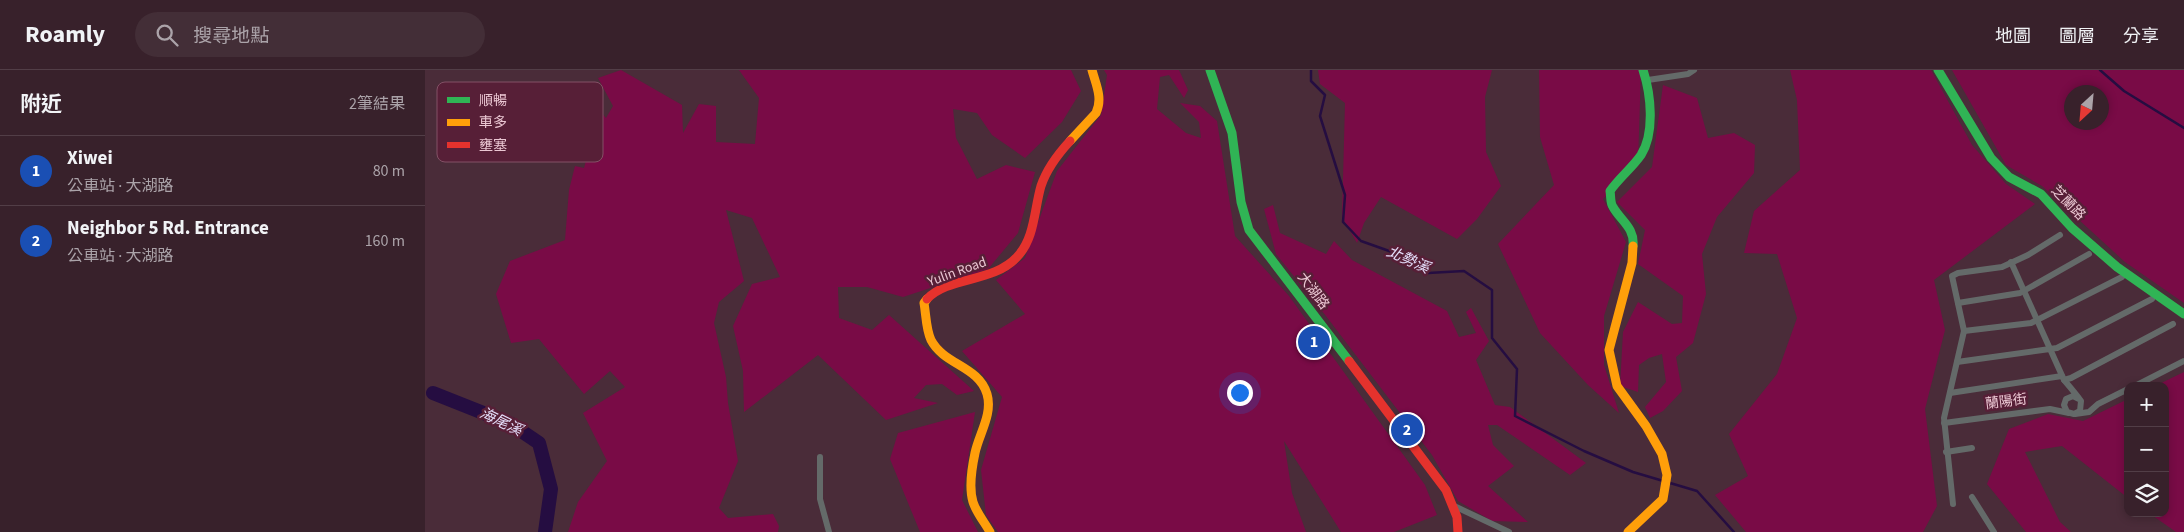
<!DOCTYPE html>
<html lang="zh-TW">
<head>
<meta charset="utf-8">
<style>
  body { margin:0; font-family:"Source Sans 3","Noto Sans TC",sans-serif; background:#432e37; color:#f1f3f6 }
  .controls { position:absolute; right:15px; bottom:15px; display:grid; overflow:hidden; border-radius:10px; box-shadow:0 2px 8px #0003 }
  .controls button { width:45px; height:45px; display:grid; place-items:center; padding:0; border:0; border-bottom:1px solid #523e47; background:#38212b; color:#f1f3f6; font:25px sans-serif }
  .compass { position:absolute; left:1639px; top:15px; width:45px; height:45px; border-radius:50%; background:#38212b; box-shadow:0 2px 8px #0003; rotate:206deg }
  .you { position:absolute; left:814px; top:322px; width:18px; height:18px; margin:-12px; border:4px solid #fff; border-radius:50%; background:#1a73e8; box-shadow:0 0 0 8px #1a73e833 }
  .badge { display:grid; place-items:center; width:32px; height:32px; border-radius:50%; background:#8c9099; color:#fff; font-size:16px; font-weight:700 }
  .pin { position:absolute; translate:-50% -50%; border:2px solid #fff; box-shadow:0 1px 5px #0006 }
  .list { margin:0; padding:0; list-style:none }
  h2 { display:flex; justify-content:space-between; align-items:center; height:65px; margin:0; padding:0 20px; font-size:21px }
  h2 small { font-size:16px; font-weight:400; color:#aba3a9 }
  .list li { display:grid; grid-template-columns:32px 1fr auto; gap:15px; align-items:center; box-sizing:border-box; height:70px; padding:0 20px; border-top:1px solid #523e47 }
  .list b { display:block; font-size:19px; white-space:nowrap }
  .list p { margin:0; font-size:16px; white-space:nowrap; color:#aba3a9 }
  .list em { font-size:16px; font-style:normal; color:#aba3a9 }
  .icon { flex:none; width:28px; height:28px; fill:none; stroke:currentColor; stroke-width:2; stroke-linecap:round; stroke-linejoin:round }
  .map { position:relative; flex:none; width:1759px; height:462px; overflow:hidden }
  header { display:flex; align-items:center; gap:30px; box-sizing:border-box; height:70px; padding:0 25px; background:#38212b; border-bottom:1px solid #523e47 }
  header strong { font-size:24px }
  nav { display:flex; gap:28px; margin-inline-start:auto; font-size:18px }
  .search { width:350px; height:45px; background:#432e37; display:flex; align-items:center; gap:12px; box-sizing:border-box; padding:0 18px; border-radius:28px; color:#aba3a9; font-size:19px }
  main { display:flex }
  aside { flex:1; background:#38212b }
  .map>svg:first-child { display:block }
  .green { fill:#790b46; fill-rule:evenodd }
  .lines { fill:none; stroke-linecap:round; stroke-linejoin:round }
  .stream { stroke:#250d41; stroke-width:2.5 }
  .river { stroke:#250d41; stroke-width:14 }
  .street { stroke:#646a69; stroke-width:6 }
  .fast { stroke:#30b455; stroke-width:9 }
  .slow { stroke:#ff9f0a; stroke-width:9 }
  .jam { stroke:#e5322d; stroke-width:9 }
  .labels { text-anchor:middle; dominant-baseline:central; stroke-width:5; stroke-linejoin:round; paint-order:stroke }
  .street-label { font-size:14px; fill:#ebc7d3; stroke:#571f37 }
  .water-label { font-size:15px; font-style:italic; fill:#e5dffb; stroke:#571f37 }
  .key { fill:#571f37; stroke:#835166; stroke-width:1 }
  .key-label { font-size:14px; fill:#ebc7d3 }
</style>
</head>
<body>
<header>
<strong>Roamly</strong>
<div class="search"><svg class="icon" aria-label="search" viewBox="0 0 24 24"><circle cx="10" cy="10" r="6"/><path d="M15 15l6 6"/></svg>搜尋地點</div>
<nav><a>地圖</a><a>圖層</a><a>分享</a></nav>
</header>
<main>
<aside>
<h2>附近<small>2筆結果</small></h2>
<ul class="list">
<li><span class="badge" style="background:#1a4fb4">1</span><div><b>Xiwei</b><p>公車站 · 大湖路</p></div><em>80 m</em></li>
<li><span class="badge" style="background:#1a4fb4">2</span><div><b>Neighbor 5 Rd. Entrance</b><p>公車站 · 大湖路</p></div><em>160 m</em></li>
</ul>
</aside>
<div class="map">
<svg width="1759" height="462" viewBox="0 0 1759 462">
  <rect width="100%" height="100%" fill="#4a2c39"/>
  <g class="green">
    <path d="M196 0 257 35 258 63 274 34 291 36V72L330 74 334 28 314 0H646L656 21 637 52 600 88 567 65 552 43 528 39 531 68 552 109 581 95 610 102 593 163 563 199 478 227 442 217H413L414 248 447 260 464 245 549 321 532 325 517 314 501 315 489 328 513 333 461 350 393 285 319 342 318 301 308 256 327 214 355 207 327 148 301 140 319 211 294 232 289 253 301 307 303 333 313 391 294 438 303 448 348 444 354 456 353 462H143L153 432 182 391 158 343 200 317 185 301 159 324 114 269 86 273 71 224 85 191 140 170 144 120 150 96 159 98 162 87 150 84 144 56 132 44 154 19 181 48 188 36 173 8Z"/>
    <path d="M679 0H754L763 20 759 28 744 5 735 7 732 39 761 63 776 68 774 52 755 33 775 36 792 51 810 166 864 226 1000 415 1012 445 969 462H916L859 371 867 423 881 462H573L561 445 556 400 577 327 537 281 600 244 571 210 600 188 632 101 676 45 682 5Z"/>
    <path d="M893 0H1067L1060 27 1061 82 1076 116 1052 149 1032 169 956 127 939 153 932 173 917 147 920 33 895 14Z"/>
    <path d="M1114 0H1216L1213 93 1178 129 1201 172 1179 246V295L1194 343 1163 315 1115 263 1073 174 1129 115 1115 67Z"/>
    <path d="M1365 0H1506L1547 75 1581 114 1610 134 1509 210 1520 260 1500 339 1512 436 1498 462H1321L1290 425 1323 406 1304 364 1352 304 1372 248 1352 184 1319 183 1329 141 1375 100 1372 30Z"/>
    <path d="M1527 0H1759V233L1700 192 1617 116 1581 95ZM1646 22H1676V52H1646Z"/>
    <path d="M1238 15 1272 28 1283 68 1309 63 1330 75 1329 103 1292 147 1277 184 1281 224 1268 273 1251 287 1257 321 1238 341 1225 348 1220 337 1241 312 1237 284 1224 288 1214 295 1213 322 1195 316 1198 262 1213 232 1247 254 1257 253 1258 226 1213 194 1220 160 1192 132 1227 97Z"/>
    <path d="M848 135 855 163 901 184 909 171 927 190 1022 241 1034 267 1051 263 1041 242 1046 238 1064 271 1051 290 1070 335 1085 337 1161 393 1145 405 1072 355H1063L1068 375 1089 396 1063 416 1103 452 1067 451 1033 431 1007 385 901 246 851 184 839 139Z"/>
    <path d="M1759 302V462H1751L1724 443H1740V316H1730Z"/>
    <path d="M1703 329V428L1637 376 1600 382 1635 452 1646 462H1601L1562 414 1584 359 1623 344 1658 351Z"/>
    <path d="M550 342 537 430 553 462H495L465 389 473 363Z"/>
  </g>
  <g class="lines">
    <g class="stream">
      <path d="M886 0V11L900 25 895 46 920 125 918 152 936 171 967 182 1003 203 1039 201 1067 220V268L1092 299 1090 346 1159 381 1208 402 1272 421 1309 462"/>
      <path d="M1675 0 1699 21 1759 58"/>
    </g>
    <path class="river" d="M8 323 86 354 114 373 126 419 120 462"/>
    <g class="street">
      <path d="M1223 10 1263 4 1269 0"/>
      <path d="M1586 192 1639 310C1645 317 1651 324 1656 331L1655 341 1649 344 1642 342 1639 335 1641 329 1648 326 1654 329"/>
      <path d="M1533 233 1595 223 1664 184"/>
      <path d="M1539 261 1606 253 1697 207"/>
      <path d="M1532 292 1632 278 1727 229"/>
      <path d="M1639 310 1646 308 1748 254"/>
      <path d="M1710 316 1759 291"/>
      <path d="M1525 323 1637 306"/>
      <path d="M1650 344 1664 342 1673 334 1703 319"/>
      <path d="M1519 353 1625 339 1644 343"/>
      <path d="M1521 382 1547 378"/>
      <path d="M395 387V429L404 462"/>
      <path d="M1547 427 1569 462"/>
      <path d="M1528 434 1519 348 1539 261 1527 206 1533 203 1577 197 1603 185 1635 165"/>
      <path d="M1027 435 1084 462"/>
    </g>
    <g class="fast">
      <path d="M785 0 807 63 816 132 824 160 924 291"/>
      <path d="M1513 0 1566 88 1584 107 1616 124 1647 158 1692 197 1759 244"/>
      <path d="M1208 176C1210 158 1196 151 1188 137 1185 133 1186 126 1185 121 1194 108 1207 98 1216 85 1230 63 1226 24 1218 0"/>
    </g>
    <g class="slow">
      <path d="M645 71 671 43C678 28 671 15 667 0"/>
      <path d="M502 229 499 233C501 244 501 260 506 270 519 295 554 296 562 324 568 344 554 364 550 383 547 397 544 419 548 432 551 442 560 453 565 462"/>
      <path d="M1203 462 1238 429 1242 405 1237 384 1221 356 1192 316 1184 280 1207 193 1208 176"/>
    </g>
    <g class="jam">
      <path d="M502 229C524 206 568 213 592 187 610 168 609 140 616 116 622 98 633 84 645 71"/>
      <path d="M924 291 1021 420 1032 447 1033 462"/>
    </g>
  </g>
  <g class="labels">
    <g class="street-label">
      <text transform="translate(1643 133) rotate(46)">芝蘭路</text>
      <text transform="translate(532 202) rotate(-20)">Yulin Road</text>
      <text transform="translate(888 221) rotate(53)">大湖路</text>
      <text transform="translate(1581 332) rotate(-7)">蘭陽街</text>
    </g>
    <g class="water-label">
      <text transform="translate(983 190) rotate(24)">北勢溪</text>
      <text transform="translate(76 352) rotate(26)">海尾溪</text>
    </g>
  </g>
  <rect x="12" y="12" width="166" height="80" rx="8" class="key"/>
  <rect x="22" y="27" width="23" height="6" fill="#30b455"/>
  <rect x="22" y="49" width="23" height="7" fill="#ff9f0a"/>
  <rect x="22" y="72" width="23" height="6" fill="#e5322d"/>
  <g class="key-label">
    <text x="54" y="35">順暢</text>
    <text x="54" y="57">車多</text>
    <text x="54" y="80">壅塞</text>
  </g>
</svg>
<div class="controls">
<button>+</button>
<button>−</button>
<button><svg class="icon" aria-label="layers" viewBox="0 0 24 24"><path d="M12 4l9 5-9 5-9-5zM3 14l9 5 9-5"/></svg></button>
</div>
<svg class="compass" viewBox="-18 -18 36 36"><path d="M0-13l5 13h-10z" fill="#e53935"/><path d="M0 13l5-13h-10z" fill="#aba3a9"/></svg>
<div class="you"></div>
<div class="pin badge" style="left:889px;top:272px;background:#1a4fb4">1</div>
<div class="pin badge" style="left:982px;top:360px;background:#1a4fb4">2</div>
</div>
</main>
</body>
</html>
